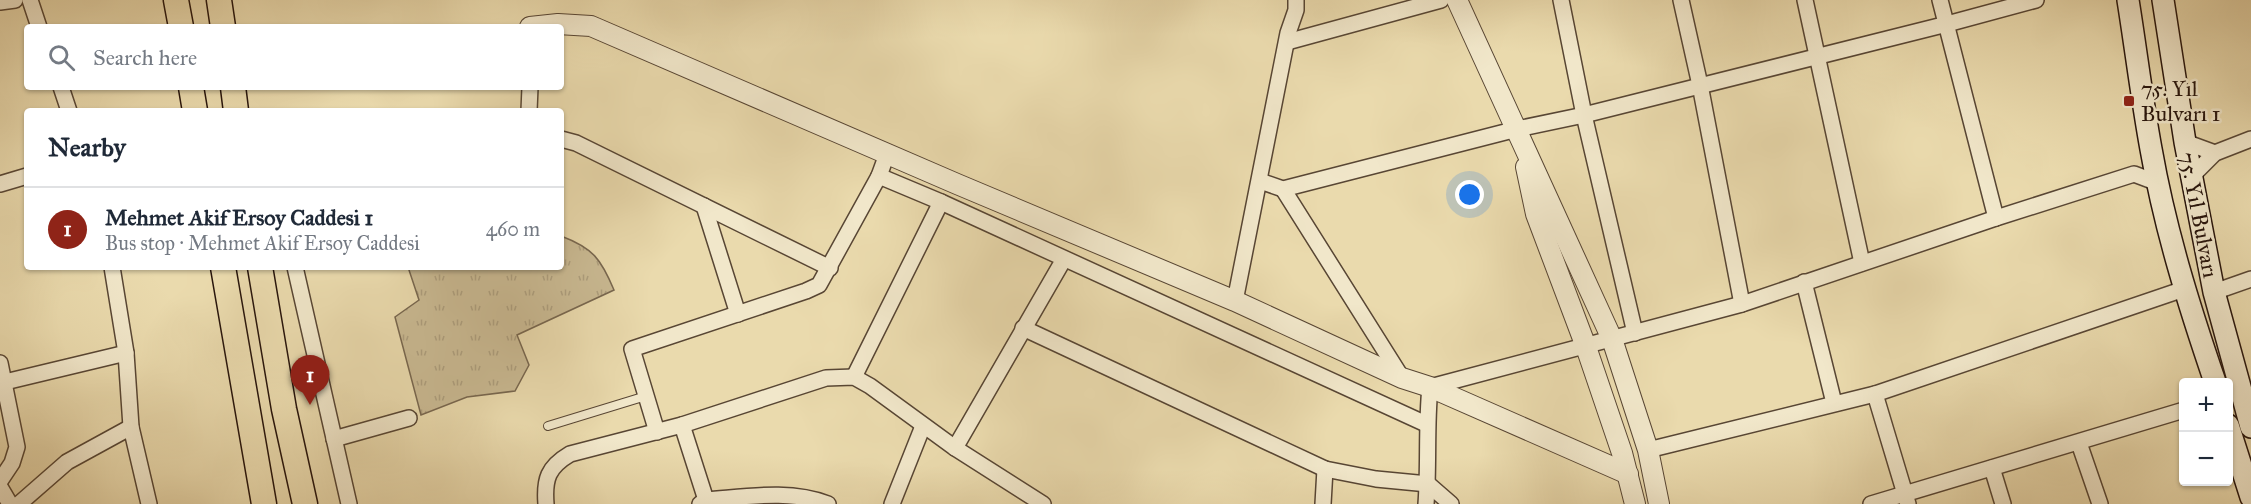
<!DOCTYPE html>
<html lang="en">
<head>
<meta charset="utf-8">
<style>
  body { margin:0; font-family:"IM FELL Great Primer",serif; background:#f2f2f3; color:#1f2937 }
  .controls { position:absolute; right:18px; bottom:18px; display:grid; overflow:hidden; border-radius:6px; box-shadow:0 2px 4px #0004 }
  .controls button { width:54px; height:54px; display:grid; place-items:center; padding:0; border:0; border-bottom:2px solid #e0e1e3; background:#fff; color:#1f2937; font:30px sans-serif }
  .you { position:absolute; left:1470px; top:195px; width:21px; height:21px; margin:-15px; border:4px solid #fff; border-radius:50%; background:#1a73e8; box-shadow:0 0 0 9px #1a73e833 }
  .badge { display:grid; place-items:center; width:39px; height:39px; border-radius:50%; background:#8f2418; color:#fff; font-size:20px; font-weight:700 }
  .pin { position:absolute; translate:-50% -50px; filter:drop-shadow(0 2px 3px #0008) }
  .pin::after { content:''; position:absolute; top:32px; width:21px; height:18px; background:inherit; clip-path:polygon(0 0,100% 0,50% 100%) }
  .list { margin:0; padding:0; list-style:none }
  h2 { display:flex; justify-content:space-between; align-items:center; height:78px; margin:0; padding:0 24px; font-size:26px }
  h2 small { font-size:20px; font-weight:400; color:#747a83 }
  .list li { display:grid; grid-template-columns:39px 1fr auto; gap:18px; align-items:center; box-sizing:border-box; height:84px; padding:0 24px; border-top:2px solid #e0e1e3 }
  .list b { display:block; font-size:22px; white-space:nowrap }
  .list p { margin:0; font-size:20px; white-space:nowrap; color:#747a83 }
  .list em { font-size:20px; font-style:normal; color:#747a83 }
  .icon { flex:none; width:33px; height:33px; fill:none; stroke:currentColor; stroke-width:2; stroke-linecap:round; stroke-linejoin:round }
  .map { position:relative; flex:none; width:2251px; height:504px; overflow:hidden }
  .search { position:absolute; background:#fff; box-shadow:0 2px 4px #0004; left:24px; top:24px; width:540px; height:66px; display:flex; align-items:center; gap:15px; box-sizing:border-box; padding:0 21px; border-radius:6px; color:#747a83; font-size:22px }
  .panel { position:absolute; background:#fff; box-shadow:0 2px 4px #0004; left:24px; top:108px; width:540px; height:162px; border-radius:6px }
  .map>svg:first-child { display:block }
  .grass { fill:url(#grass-tufts); stroke:#78674f; stroke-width:1.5 }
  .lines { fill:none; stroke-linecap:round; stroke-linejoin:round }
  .service-casing { stroke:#584634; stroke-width:10 }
  .minor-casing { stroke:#584634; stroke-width:18 }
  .tertiary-casing { stroke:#584634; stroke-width:22 }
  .secondary-casing { stroke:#28150c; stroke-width:24 }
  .primary-casing { stroke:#28150c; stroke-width:27 }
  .service { stroke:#f1e7ca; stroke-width:8 }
  .minor { stroke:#f1e7ca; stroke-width:15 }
  .tertiary { stroke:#f1e7ca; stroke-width:20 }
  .secondary { stroke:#f1e7ca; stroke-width:21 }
  .primary { stroke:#eadaad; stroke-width:24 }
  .poi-dot { fill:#8f2418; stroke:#f1e7ca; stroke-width:2 }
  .labels { text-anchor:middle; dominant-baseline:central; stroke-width:5; stroke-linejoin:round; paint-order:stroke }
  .poi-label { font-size:22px; fill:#28150c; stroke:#f1e7ca; text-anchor:start }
  .street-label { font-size:22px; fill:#28150c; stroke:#f1e7ca }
</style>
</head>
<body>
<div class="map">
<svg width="2251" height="504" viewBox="0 0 2251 504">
  <defs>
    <pattern id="grass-tufts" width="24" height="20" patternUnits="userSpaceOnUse" patternTransform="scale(1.5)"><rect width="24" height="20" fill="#c9b992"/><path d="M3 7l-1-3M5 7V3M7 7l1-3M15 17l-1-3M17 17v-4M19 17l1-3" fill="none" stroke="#ad9e7d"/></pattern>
  </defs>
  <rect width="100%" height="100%" fill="#eadaad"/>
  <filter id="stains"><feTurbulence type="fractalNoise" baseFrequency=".00333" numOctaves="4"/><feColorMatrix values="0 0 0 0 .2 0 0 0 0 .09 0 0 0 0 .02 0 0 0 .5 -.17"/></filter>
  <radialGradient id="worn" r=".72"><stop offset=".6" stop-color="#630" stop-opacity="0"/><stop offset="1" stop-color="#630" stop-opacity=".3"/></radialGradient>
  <path class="grass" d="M561 236C593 248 601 259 614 290L517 335 529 365 515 391 467 397 421 415 395 317 419 300 408 267H561Z"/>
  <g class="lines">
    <g class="service-casing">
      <path id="service" d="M548 426 646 396"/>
    </g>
    <g class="minor-casing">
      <g id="minor">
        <path d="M30 0 39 27"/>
        <path d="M1561 0 1584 115 1635 333"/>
        <path d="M1681 0 1700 85 1742 304"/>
        <path d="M1805 0 1862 263"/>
        <path d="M1940 0 1996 218"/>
        <path d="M0 2 15 0"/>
        <path d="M1287 42 1441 0"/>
        <path d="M61 87 69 111"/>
        <path d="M529 111 530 87"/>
        <path d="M561 139 576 143 830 268"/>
        <path d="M2185 142 2215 153"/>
        <path d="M879 176 941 202 1426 424"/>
        <path d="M2192 176 2215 153 2251 139"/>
        <path d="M1260 181 1283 189 1517 129 1584 115 1947 24 2036 0"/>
        <path d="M0 184 27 176"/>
        <path d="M1283 189 1402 378"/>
        <path d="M704 206 738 314"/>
        <path d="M112 267 126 353 131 427 149 504"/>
        <path d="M295 267 349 504"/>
        <path d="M1804 282 1834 403"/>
        <path d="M2214 292 2251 279"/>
        <path d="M1235 301 1288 33 1296 10V0"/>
        <path d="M1023 328 1325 469 1376 479 1428 484 1451 504"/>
        <path d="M0 363 17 447 12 463 0 481"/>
        <path d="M854 377 941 202"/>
        <path d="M5 382 126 353"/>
        <path d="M1875 394 1908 504"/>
        <path d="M682 425 706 500"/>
        <path d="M657 432 632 349 806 291 819 285 879 176 887 154"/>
        <path d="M334 439 409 418"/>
        <path d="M2079 443 2100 504"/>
        <path d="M955 448 1064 259"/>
        <path d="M1648 450 1875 394 2184 289"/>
        <path d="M1992 468 2003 504"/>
        <path d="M0 487 10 504"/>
        <path d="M19 504 67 462 131 427"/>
        <path d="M546 504C544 479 548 467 570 454L682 425 826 378 854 377 870 386 955 448 1043 504"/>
        <path d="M700 504 706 500C746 497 790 489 828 504"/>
        <path d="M892 504 923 426"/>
        <path d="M1323 504 1325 469"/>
        <path d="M1426 504C1429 465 1426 426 1430 387L1742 304 1996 218 2134 174 2158 183"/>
        <path d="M1871 504 2184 410"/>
      </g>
    </g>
    <g class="tertiary-casing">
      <g id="tertiary">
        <path d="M1457 0 1612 339 1648 450 1659 504"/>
        <path d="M530 27 558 24 591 26 957 184 1235 301 1402 378 1430 387 1628 474"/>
        <path d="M1526 167 1536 214 1585 344 1622 453 1635 504"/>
      </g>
    </g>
    <g class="secondary-casing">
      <g id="secondary">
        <path d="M2128 0C2136 50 2142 100 2151 149 2165 229 2189 306 2215 382"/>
        <path d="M2163 0 2185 142 2214 292 2251 427"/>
        <path d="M2228 425 2251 497"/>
      </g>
    </g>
    <g class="primary-casing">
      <g id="primary">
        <path d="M176 0 181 27"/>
        <path d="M219 0 223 27"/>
        <path d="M191 87 195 111"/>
        <path d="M233 87 236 111"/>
        <path d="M223 267 264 504"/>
        <path d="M260 267 284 409 305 504"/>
      </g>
    </g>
    <use href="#service" class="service"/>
    <use href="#minor" class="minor"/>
    <use href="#tertiary" class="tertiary"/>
    <use href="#secondary" class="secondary"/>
    <use href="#primary" class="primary"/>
  </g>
  <rect class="poi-dot" x="2123" y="95" width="12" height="12" rx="3"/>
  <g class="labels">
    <g class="poi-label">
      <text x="2141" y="88">75. Yıl<tspan x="2141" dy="25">Bulvarı 1</tspan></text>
    </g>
    <g class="street-label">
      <text transform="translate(2199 215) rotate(79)">75. Yıl Bulvarı</text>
    </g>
  </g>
  <rect width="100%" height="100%" filter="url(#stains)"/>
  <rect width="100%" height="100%" fill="url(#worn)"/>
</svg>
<div class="controls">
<button>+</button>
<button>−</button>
</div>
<div class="you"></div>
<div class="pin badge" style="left:310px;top:405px">1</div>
<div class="search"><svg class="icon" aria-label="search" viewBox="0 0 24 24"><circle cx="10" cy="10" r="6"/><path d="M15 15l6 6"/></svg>Search here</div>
<section class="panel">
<h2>Nearby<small></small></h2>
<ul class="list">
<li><span class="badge">1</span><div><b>Mehmet Akif Ersoy Caddesi 1</b><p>Bus stop · Mehmet Akif Ersoy Caddesi</p></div><em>460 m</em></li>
</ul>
</section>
</div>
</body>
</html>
